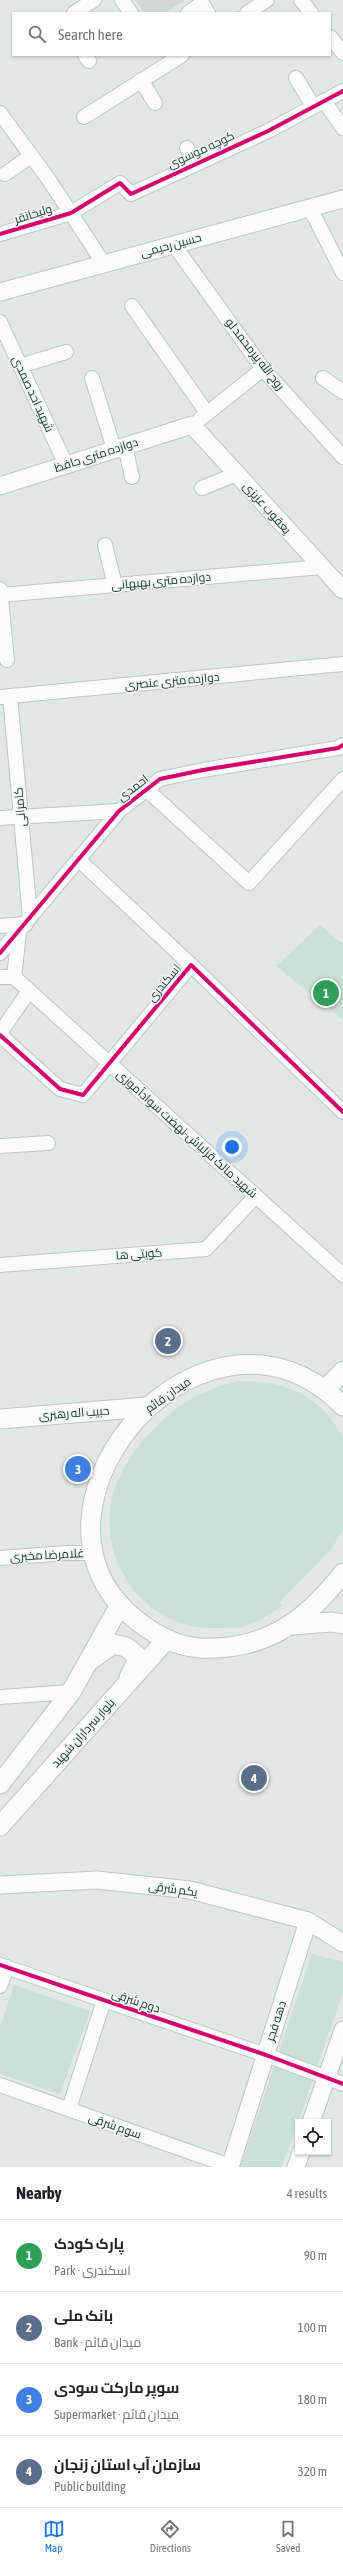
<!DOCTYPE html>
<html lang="en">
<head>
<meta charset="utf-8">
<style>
  body { margin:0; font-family:"Asap Condensed",Cairo,sans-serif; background:#f2f2f2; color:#202124 }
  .controls { position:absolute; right:12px; bottom:12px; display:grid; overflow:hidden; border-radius:0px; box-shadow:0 1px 3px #0004 }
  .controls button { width:36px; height:36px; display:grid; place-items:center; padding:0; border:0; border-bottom:1px solid #e0e0e0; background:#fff; color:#202124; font:20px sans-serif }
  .you { position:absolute; left:232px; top:1147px; width:14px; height:14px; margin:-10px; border:3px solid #fff; border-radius:50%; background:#1a73e8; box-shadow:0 0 0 6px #1a73e833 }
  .badge { display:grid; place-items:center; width:26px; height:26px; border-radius:50%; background:#1a73e8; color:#fff; font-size:13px; font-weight:700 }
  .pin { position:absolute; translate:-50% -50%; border:2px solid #fff; box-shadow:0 1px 4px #0006 }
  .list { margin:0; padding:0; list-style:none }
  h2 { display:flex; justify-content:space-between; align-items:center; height:52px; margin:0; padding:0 16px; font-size:17px }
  h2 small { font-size:13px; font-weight:400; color:#757577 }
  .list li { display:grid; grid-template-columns:26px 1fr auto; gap:12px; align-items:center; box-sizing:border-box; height:72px; padding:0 16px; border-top:1px solid #e0e0e0 }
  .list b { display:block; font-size:15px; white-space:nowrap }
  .list p { margin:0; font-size:13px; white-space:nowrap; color:#757577 }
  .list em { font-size:13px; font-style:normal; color:#757577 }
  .icon { flex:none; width:22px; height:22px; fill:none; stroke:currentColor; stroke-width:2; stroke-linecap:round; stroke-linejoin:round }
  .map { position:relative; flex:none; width:343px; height:2167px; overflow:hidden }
  .search { position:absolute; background:#fff; box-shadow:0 1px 3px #0004; left:12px; right:12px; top:12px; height:44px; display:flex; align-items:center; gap:10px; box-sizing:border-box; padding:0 14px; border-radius:0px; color:#757577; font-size:15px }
  .sheet { height:340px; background:#fff }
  nav { display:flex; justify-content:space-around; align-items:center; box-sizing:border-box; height:56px; border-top:1px solid #e0e0e0; background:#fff; font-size:11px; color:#757577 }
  nav a { display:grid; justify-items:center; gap:2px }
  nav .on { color:#1a73e8 }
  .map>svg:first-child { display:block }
  .built { fill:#d0d9d6 }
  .green { fill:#cbe1d5 }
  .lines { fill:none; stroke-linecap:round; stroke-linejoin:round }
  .minor-casing { stroke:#bfc5c3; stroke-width:16 }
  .tertiary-casing { stroke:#bfc5c3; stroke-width:19 }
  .secondary-casing { stroke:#bec5c3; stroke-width:21 }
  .minor { stroke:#fbfcfb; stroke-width:14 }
  .tertiary { stroke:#fbfcfb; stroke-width:17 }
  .secondary { stroke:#fbfcfb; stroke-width:19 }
  .cycleway-casing { stroke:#f0f7f5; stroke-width:6 }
  .cycleway { stroke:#d6006c; stroke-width:4 }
  .labels { text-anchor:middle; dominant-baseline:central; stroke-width:3; stroke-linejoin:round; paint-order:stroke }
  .street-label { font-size:12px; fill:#203b37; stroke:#f0f7f5 }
</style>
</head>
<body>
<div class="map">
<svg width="343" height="2167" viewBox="0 0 343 2167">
  <rect width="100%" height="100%" fill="#e2e8e6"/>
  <path class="built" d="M135 0H185L165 13H145Z"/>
  <g class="green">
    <path d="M320 925 343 944V1020L276 966Z"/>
    <path d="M239 1381C287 1381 318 1394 343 1437V1530L332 1548 280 1602 282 1606C269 1614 257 1623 242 1627 235 1629 225 1628 218 1628 153 1631 104 1574 110 1510 113 1478 134 1449 156 1427 180 1403 205 1388 239 1381Z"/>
    <path d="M312 1954 343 1962V1993L282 2167H240Z"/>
    <path d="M14 1985 90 2011 60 2094 0 2074V2027Z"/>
  </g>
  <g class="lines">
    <g class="minor-casing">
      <g id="minor">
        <path d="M122 0 131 13"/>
        <path d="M301 0 311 13"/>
        <path d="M74 13 94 0"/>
        <path d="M188 13 202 3 208 13"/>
        <path d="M247 13 267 0"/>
        <path d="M330 37 343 53"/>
        <path d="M85 55 89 61"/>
        <path d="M296 78 313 106"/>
        <path d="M141 80 155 103"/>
        <path d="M324 101 343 128"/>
        <path d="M0 113 49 180 104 264"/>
        <path d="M84 117 182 55"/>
        <path d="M187 148 195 164"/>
        <path d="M5 174 31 156"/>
        <path d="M310 208 343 273"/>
        <path d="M0 234 71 213 120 183 131 194 268 131 343 91"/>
        <path d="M174 245 263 369 343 457"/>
        <path d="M132 306 207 413"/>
        <path d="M0 322 66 465"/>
        <path d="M20 366 66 352"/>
        <path d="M92 378 114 449"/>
        <path d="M323 378 343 392"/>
        <path d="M200 419 263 369"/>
        <path d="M125 446 132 477"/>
        <path d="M202 488 236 474"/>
        <path d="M105 545 115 585"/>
        <path d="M0 589 7 660"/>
        <path d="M0 595 322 567"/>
        <path d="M10 696 30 917"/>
        <path d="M0 697 343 664"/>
        <path d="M146 789 249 883 343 779"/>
        <path d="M0 818 119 811"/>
        <path d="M79 860 191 965"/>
        <path d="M0 926 26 924"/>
        <path d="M0 953 119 811 160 779 203 770 338 748 343 745"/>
        <path d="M0 977H14"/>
        <path d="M14 977 343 1275"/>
        <path d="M14 977 19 933"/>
        <path d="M0 1033 29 991"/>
        <path d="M0 1035 60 1089 83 1095 191 965 343 1112"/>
        <path d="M0 1146 48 1143"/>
        <path d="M0 1265 206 1249 256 1196"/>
        <path d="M0 1558 66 1553H94"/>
        <path d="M0 1697 71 1692"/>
        <path d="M0 1965 266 2055 343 2084"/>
        <path d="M0 1986 7 1967"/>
        <path d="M0 2085 230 2166"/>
        <path d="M69 2109 104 2000"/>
      </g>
    </g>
    <g class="tertiary-casing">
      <g id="tertiary">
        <path d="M0 292 343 199"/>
        <path d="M0 486 192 425 343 590"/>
        <path d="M0 1885 97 1880 190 1890 308 1921 343 1943"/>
        <path d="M311 2122 343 2030"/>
        <path d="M230 2167 308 1921"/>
        <path d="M296 2167 301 2152"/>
      </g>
    </g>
    <g class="secondary-casing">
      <g id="secondary">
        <path d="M326 1389 343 1371"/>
        <path d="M343 1406C207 1270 7 1501 128 1613 148 1631 173 1646 200 1648 264 1651 305 1622 343 1573"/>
        <path d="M0 1419 147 1407"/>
        <path d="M291 1625 332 1622 343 1624"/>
        <path d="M92 1659 113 1644 126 1647 136 1655V1663L129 1678"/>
        <path d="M0 1784 71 1692 120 1605"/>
        <path d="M0 1826 167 1639"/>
      </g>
    </g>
    <use href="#minor" class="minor"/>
    <use href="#tertiary" class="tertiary"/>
    <use href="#secondary" class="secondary"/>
    <g class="cycleway-casing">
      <g id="cycleway">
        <path d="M0 234 71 213 120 183 131 194 268 131 343 91"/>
        <path d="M0 953 119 811 160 779 203 770 338 748 343 745"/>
        <path d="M0 1035 60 1089 83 1095 191 965 343 1112"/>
        <path d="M0 1965 266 2055 343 2084"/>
      </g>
    </g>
    <use href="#cycleway" class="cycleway"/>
  </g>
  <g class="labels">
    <g class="street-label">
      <text transform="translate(201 150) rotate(-25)">کوچه موسوی</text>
      <text transform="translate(33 214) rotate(-17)">ولیخانقر</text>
      <text transform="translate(171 245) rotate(-15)">حسین رحیمی</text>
      <text transform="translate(255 354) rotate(52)">روح الله پیرمحمد لو</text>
      <text transform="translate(33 394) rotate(65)">شهید احد صمدی</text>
      <text transform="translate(96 455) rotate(-18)">دوازده متری حافظ</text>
      <text transform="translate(267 508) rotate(48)">یعقوب عزیزی</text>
      <text transform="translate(161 581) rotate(-5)">دوازده متری بهبهانی</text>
      <text transform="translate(172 681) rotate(-5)">دوازده متری عنصری</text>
      <text transform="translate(133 788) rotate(-37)">احمدی</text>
      <text transform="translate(20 807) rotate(-95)">کامرانی</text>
      <text transform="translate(164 983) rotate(-50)">اسکندری</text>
      <text transform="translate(187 1134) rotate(42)">شهید مالک قزلباش-نهضت سوادآموزی</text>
      <text transform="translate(139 1254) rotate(-4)">کویتی ها</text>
      <text transform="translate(168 1395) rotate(-35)">میدان قائم</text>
      <text transform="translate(74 1413) rotate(-4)">حبیب اله رهبری</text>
      <text transform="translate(47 1555) rotate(-3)">غلامرضا مخبری</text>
      <text transform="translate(83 1733) rotate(-48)">بلوار سرداران شهید</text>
      <text transform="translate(173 1889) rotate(8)">یکم شرقی</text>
      <text transform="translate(136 2001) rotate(19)">دوم شرقی</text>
      <text transform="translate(276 2021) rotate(-72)">دهه فجر</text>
      <text transform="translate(115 2126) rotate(19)">سوم شرقی</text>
    </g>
  </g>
</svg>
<div class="controls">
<button><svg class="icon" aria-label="locate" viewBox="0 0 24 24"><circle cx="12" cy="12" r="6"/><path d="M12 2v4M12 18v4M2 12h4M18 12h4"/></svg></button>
</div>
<div class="you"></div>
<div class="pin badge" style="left:326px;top:993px;background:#2e9e5b">1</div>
<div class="pin badge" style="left:168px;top:1341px;background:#5c6f8a">2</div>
<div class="pin badge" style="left:78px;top:1469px;background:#3f7fe0">3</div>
<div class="pin badge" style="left:254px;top:1778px;background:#5c6f8a">4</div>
<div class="search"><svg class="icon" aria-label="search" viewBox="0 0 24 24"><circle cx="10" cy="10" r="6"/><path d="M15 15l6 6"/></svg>Search here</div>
</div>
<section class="sheet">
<h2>Nearby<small>4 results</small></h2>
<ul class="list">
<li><span class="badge" style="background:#2e9e5b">1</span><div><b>پارک کودک</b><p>Park · اسکندری</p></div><em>90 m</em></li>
<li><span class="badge" style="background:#5c6f8a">2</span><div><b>بانک ملی</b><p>Bank · میدان قائم</p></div><em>100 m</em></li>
<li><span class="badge" style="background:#3f7fe0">3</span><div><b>سوپر مارکت سودی</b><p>Supermarket · میدان قائم</p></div><em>180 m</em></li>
<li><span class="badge" style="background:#5c6f8a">4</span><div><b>سازمان آب استان زنجان</b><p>Public building</p></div><em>320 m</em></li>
</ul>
</section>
<nav>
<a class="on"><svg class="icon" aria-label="map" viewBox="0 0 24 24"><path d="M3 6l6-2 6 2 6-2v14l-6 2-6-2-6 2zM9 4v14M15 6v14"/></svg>Map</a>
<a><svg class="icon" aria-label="directions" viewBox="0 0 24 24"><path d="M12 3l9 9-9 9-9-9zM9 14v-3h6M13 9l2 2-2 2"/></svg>Directions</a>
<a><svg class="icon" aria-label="saved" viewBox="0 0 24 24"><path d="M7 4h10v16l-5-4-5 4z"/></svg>Saved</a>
</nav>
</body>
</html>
